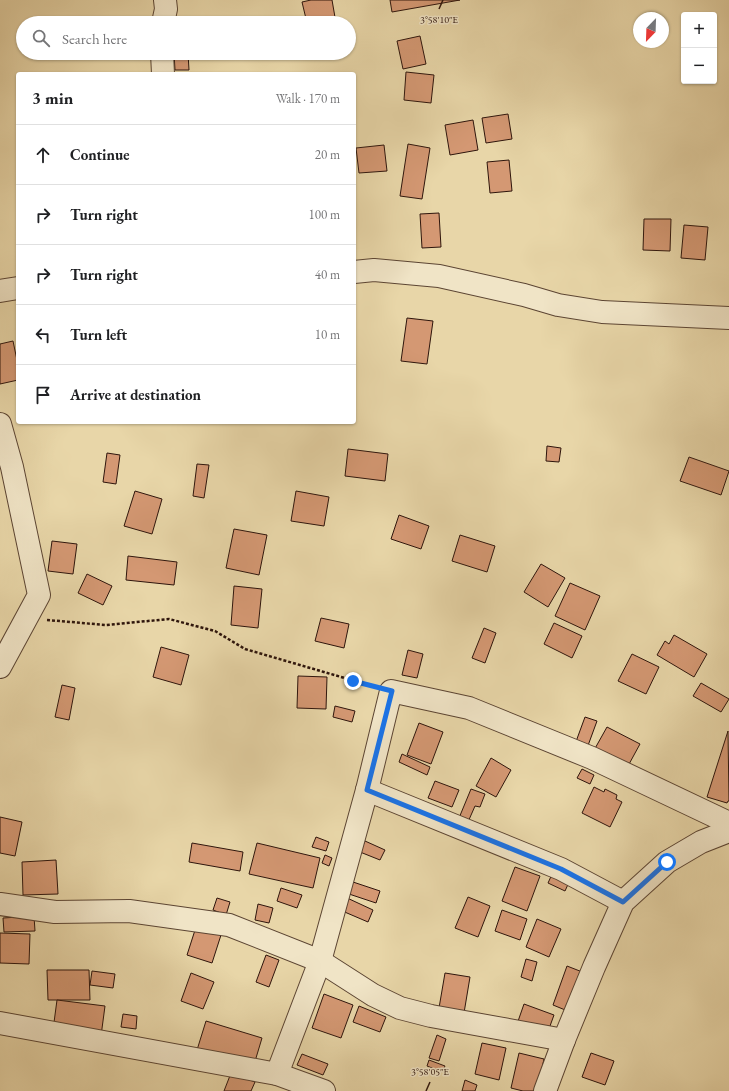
<!DOCTYPE html>
<html lang="en">
<head>
<meta charset="utf-8">
<style>
  body { margin:0; font-family:"EB Garamond",serif; background:#f6f6f6; color:#202124 }
  .controls { position:absolute; right:12px; top:12px; display:grid; overflow:hidden; border-radius:4px; box-shadow:0 1px 3px #0004 }
  .controls button { width:36px; height:36px; display:grid; place-items:center; padding:0; border:0; border-bottom:1px solid #e0e0e0; background:#fff; color:#202124; font:20px sans-serif }
  .compass { position:absolute; left:633px; top:12px; width:36px; height:36px; border-radius:50%; background:#fff; box-shadow:0 1px 3px #0004; rotate:203deg }
  .stop { position:absolute; width:12px; height:12px; margin:-9px; border:3px solid #1a73e8; border-radius:50%; background:#fff }
  .stop.end { background:#1a73e8; border-color:#fff; box-shadow:0 1px 4px #0008 }
  .list { margin:0; padding:0; list-style:none }
  h2 { display:flex; justify-content:space-between; align-items:center; height:52px; margin:0; padding:0 16px; font-size:17px }
  h2 small { font-size:13px; font-weight:400; color:#757577 }
  .list li { display:grid; grid-template-columns:26px 1fr auto; gap:12px; align-items:center; box-sizing:border-box; height:60px; padding:0 16px; border-top:1px solid #e0e0e0 }
  .list b { display:block; font-size:15px; white-space:nowrap }
  .list em { font-size:13px; font-style:normal; color:#757577 }
  .icon { flex:none; width:22px; height:22px; fill:none; stroke:currentColor; stroke-width:2; stroke-linecap:round; stroke-linejoin:round }
  .map { position:relative; flex:none; width:729px; height:1091px; overflow:hidden }
  .search { position:absolute; background:#fff; box-shadow:0 1px 3px #0004; left:16px; top:16px; width:340px; height:44px; display:flex; align-items:center; gap:10px; box-sizing:border-box; padding:0 14px; border-radius:22px; color:#757577; font-size:15px }
  .panel { position:absolute; background:#fff; box-shadow:0 1px 3px #0004; left:16px; top:72px; width:340px; height:352px; border-radius:4px }
  .map>svg:first-child { display:block }
  .building { fill:#d49873; stroke:#2e150c }
  .lines { fill:none; stroke-linecap:round; stroke-linejoin:round }
  .minor-casing { stroke:#5c4533; stroke-width:24 }
  .path { stroke:#2e150c; stroke-width:2.5; stroke-dasharray:3 2; stroke-linecap:butt }
  .minor { stroke:#f0e4c6; stroke-width:22 }
  .route { stroke:#1a73e8; stroke-width:5 }
  .ticks { fill:none; stroke:#2e150c; stroke-width:1.5 }
  .ticks-label { font-size:10px; text-anchor:middle; fill:#2e150c; stroke:#f0e4c6; stroke-width:3; stroke-linejoin:round; paint-order:stroke }
</style>
</head>
<body>
<div class="map">
<svg width="729" height="1091" viewBox="0 0 729 1091">
  <rect width="100%" height="100%" fill="#e8d6a8"/>
  <filter id="stains"><feTurbulence type="fractalNoise" baseFrequency=".005" numOctaves="4"/><feColorMatrix values="0 0 0 0 .2 0 0 0 0 .09 0 0 0 0 .02 0 0 0 .5 -.17"/></filter>
  <radialGradient id="worn" r=".72"><stop offset=".6" stop-color="#630" stop-opacity="0"/><stop offset="1" stop-color="#630" stop-opacity=".3"/></radialGradient>
  <g class="building">
    <path d="M311 0H332L336 23H307L302 2Z"/>
    <path d="M390 0H460L392 12Z"/>
    <path d="M420 36 426 64 403 69 397 41Z"/>
    <path d="M174 53H188L189 70H175Z"/>
    <path d="M406 72 434 75 431 103 404 100Z"/>
    <path d="M508 114 512 139 486 143 482 118Z"/>
    <path d="M473 120 478 150 450 155 445 125Z"/>
    <path d="M408 144 430 148 422 199 400 196Z"/>
    <path d="M384 145 387 171 359 173 356 148Z"/>
    <path d="M509 160 512 191 490 193 487 162Z"/>
    <path d="M439 213 441 247 422 248 420 214Z"/>
    <path d="M644 219H671L670 251 643 250Z"/>
    <path d="M684 225 708 227 705 260 681 258Z"/>
    <path d="M407 318 433 321 427 364 401 361Z"/>
    <path d="M13 341 18 365V380L0 384V344Z"/>
    <path d="M547 446 561 448 559 462 546 461Z"/>
    <path d="M348 449 388 454 385 481 345 476Z"/>
    <path d="M107 453 120 455 116 484 103 482Z"/>
    <path d="M689 457 729 471 721 495 680 481Z"/>
    <path d="M197 464 209 465 204 498 193 496Z"/>
    <path d="M135 491 162 499 152 534 124 526Z"/>
    <path d="M296 491 329 497 324 526 291 521Z"/>
    <path d="M399 515 429 526 421 549 391 539Z"/>
    <path d="M234 529 267 535 259 575 226 568Z"/>
    <path d="M460 535 495 546 487 572 452 561Z"/>
    <path d="M52 541 77 544 73 574 48 571Z"/>
    <path d="M128 556 177 562 174 585 126 580Z"/>
    <path d="M541 564 565 578 548 607 524 592Z"/>
    <path d="M87 574 112 586 103 605 78 593Z"/>
    <path d="M570 583 600 596 585 630 555 616Z"/>
    <path d="M234 586 262 589 258 628 231 625Z"/>
    <path d="M321 618 349 624 344 648 315 641Z"/>
    <path d="M554 623 582 636 572 658 544 644Z"/>
    <path d="M484 628 496 633 485 663 472 658Z"/>
    <path d="M674 635 707 654 694 677 657 655 665 641 669 644Z"/>
    <path d="M161 647 189 655 181 685 153 677Z"/>
    <path d="M408 650 423 654 417 678 402 675Z"/>
    <path d="M632 654 659 667 646 694 618 681Z"/>
    <path d="M298 676 327 677 326 709 297 708Z"/>
    <path d="M701 683 729 699 721 712 693 696Z"/>
    <path d="M62 685 75 688 69 720 55 717Z"/>
    <path d="M335 706 355 711 352 722 333 717Z"/>
    <path d="M585 717 597 721 586 751 574 747Z"/>
    <path d="M419 723 443 732 431 764 407 755Z"/>
    <path d="M607 727 640 744 628 766 593 752Z"/>
    <path d="M728 731 729 801H728L727 803 707 797Z"/>
    <path d="M402 754 430 767 427 775 399 762Z"/>
    <path d="M491 758 511 770 496 797 476 786Z"/>
    <path d="M582 769 594 775 590 784 577 778Z"/>
    <path d="M435 781 459 790 452 807 428 798Z"/>
    <path d="M594 787 604 792 605 789 617 795 616 799 622 802 610 827 582 813Z"/>
    <path d="M471 789 485 794 480 807 475 806 468 822 459 818Z"/>
    <path d="M0 817 22 822 15 856 0 853Z"/>
    <path d="M316 837 329 842 326 851 312 847Z"/>
    <path d="M365 841 385 850 380 860 360 852Z"/>
    <path d="M192 843 243 852 240 871 189 862Z"/>
    <path d="M257 843 320 858 313 888 249 874Z"/>
    <path d="M325 855 332 858 329 866 322 863Z"/>
    <path d="M56 860 58 894 23 895 22 862Z"/>
    <path d="M515 867 540 876 527 911 502 901Z"/>
    <path d="M553 872 570 880 565 891 548 883Z"/>
    <path d="M350 881 380 891 376 903 346 893Z"/>
    <path d="M281 888 302 895 297 908 277 901Z"/>
    <path d="M345 897 373 910 368 922 340 910Z"/>
    <path d="M468 897 490 906 478 937 455 928Z"/>
    <path d="M217 898 230 902 226 915 213 910Z"/>
    <path d="M258 904 273 908 269 923 255 920Z"/>
    <path d="M502 910 527 919 520 940 495 931Z"/>
    <path d="M34 916 35 931 4 932 3 918Z"/>
    <path d="M537 919 561 929 549 957 526 947Z"/>
    <path d="M196 927 221 935 212 963 187 955Z"/>
    <path d="M0 933 30 934 29 964 0 963Z"/>
    <path d="M266 955 279 960 269 987 256 982Z"/>
    <path d="M526 959 537 962 532 981 521 977Z"/>
    <path d="M567 966 590 975 575 1014 553 1005Z"/>
    <path d="M47 970H89L90 1000H48Z"/>
    <path d="M92 971 115 974 113 988 90 985Z"/>
    <path d="M191 973 214 982 203 1009 181 1001Z"/>
    <path d="M445 973 470 977 464 1013 439 1008Z"/>
    <path d="M324 994 353 1005 341 1038 312 1028Z"/>
    <path d="M57 1000 105 1006 101 1036 53 1030Z"/>
    <path d="M524 1004 554 1015 546 1037 516 1027Z"/>
    <path d="M359 1006 386 1017 380 1032 353 1022Z"/>
    <path d="M123 1014 137 1016 136 1029 121 1027Z"/>
    <path d="M206 1021 262 1038 253 1068 197 1050Z"/>
    <path d="M437 1035 446 1039 439 1061 429 1058Z"/>
    <path d="M482 1043 506 1048 499 1080 475 1074Z"/>
    <path d="M519 1053 544 1059 537 1091H523L511 1088Z"/>
    <path d="M591 1053 614 1061 605 1085 582 1077Z"/>
    <path d="M302 1054 328 1064 323 1075 297 1065Z"/>
    <path d="M429 1060 445 1066 442 1072 427 1066Z"/>
    <path d="M231 1073 255 1082 251 1091H224Z"/>
    <path d="M465 1080 477 1085 475 1091H462Z"/>
  </g>
  <g class="lines">
    <g class="minor-casing">
      <g id="minor">
        <path d="M163 23 166 9 165 0"/>
        <path d="M162 53 163 74"/>
        <path d="M354 272 374 270 439 276 524 295 558 305 602 312 729 318"/>
        <path d="M0 291 18 288"/>
        <path d="M0 424 12 467 39 595 0 667"/>
        <path d="M367 790 561 869 623 902"/>
        <path d="M0 904 55 912 129 911 229 925 320 961 373 995 400 1008 431 1016 564 1040"/>
        <path d="M0 1023 277 1074 324 1091"/>
        <path d="M277 1074 320 961 367 790 391 691 469 708 592 758 729 823"/>
        <path d="M545 1091 564 1040 594 967 623 902 667 862 701 842 729 831"/>
      </g>
    </g>
    <path class="path" d="M47 620 106 625 169 619 215 631 245 649 372 686"/>
    <use href="#minor" class="minor"/>
  </g>
  <g class="lines">
    <path class="route" d="M353 681 392 691 367 790 561 869 623 902 667 862"/>
  </g>
  <path class="ticks" d="M439 9 443 0M426 1091 430 1082"/>
  <g class="ticks-label">
    <text x="439" y="23">3°58'10"E</text>
    <text x="430" y="1075">3°58'05"E</text>
  </g>
  <rect width="100%" height="100%" filter="url(#stains)"/>
  <rect width="100%" height="100%" fill="url(#worn)"/>
</svg>
<div class="controls">
<button>+</button>
<button>−</button>
</div>
<svg class="compass" viewBox="-18 -18 36 36"><path d="M0-13l5 13h-10z" fill="#e53935"/><path d="M0 13l5-13h-10z" fill="#757577"/></svg>
<div class="stop" style="left:667px;top:862px"></div>
<div class="stop end" style="left:353px;top:681px"></div>
<div class="search"><svg class="icon" aria-label="search" viewBox="0 0 24 24"><circle cx="10" cy="10" r="6"/><path d="M15 15l6 6"/></svg>Search here</div>
<section class="panel">
<h2>3 min<small>Walk · 170 m</small></h2>
<ul class="list">
<li><svg class="icon" aria-label="ahead" viewBox="0 0 24 24"><path d="M12 20V5M6 11l6-6 6 6"/></svg><div><b>Continue</b></div><em>20 m</em></li>
<li><svg class="icon" aria-label="right" viewBox="0 0 24 24"><path d="M7 20v-9h11M14 6l5 5-5 5"/></svg><div><b>Turn right</b></div><em>100 m</em></li>
<li><svg class="icon" aria-label="right" viewBox="0 0 24 24"><path d="M7 20v-9h11M14 6l5 5-5 5"/></svg><div><b>Turn right</b></div><em>40 m</em></li>
<li><svg class="icon" aria-label="left" viewBox="0 0 24 24"><path d="M17 20v-9H6M10 6l-5 5 5 5"/></svg><div><b>Turn left</b></div><em>10 m</em></li>
<li><svg class="icon" aria-label="arrive" viewBox="0 0 24 24"><path d="M6 21V4h12l-3 4 3 4H6"/></svg><div><b>Arrive at destination</b></div></li>
</ul>
</section>
</div>
</body>
</html>
